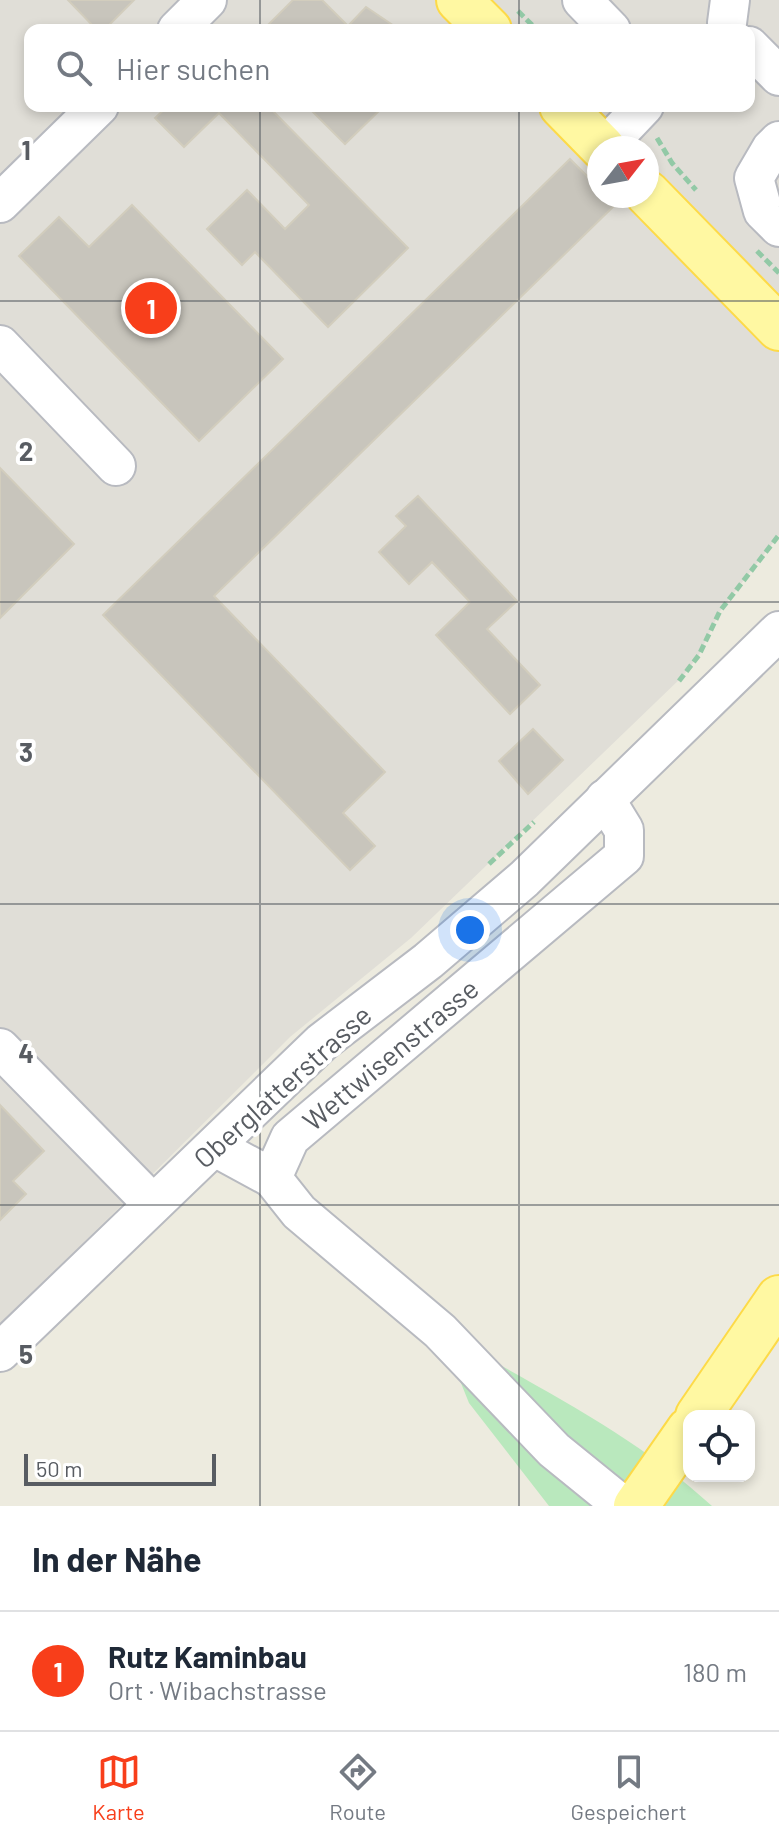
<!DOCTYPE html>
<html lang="de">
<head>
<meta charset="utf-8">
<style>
  body { margin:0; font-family:Barlow,sans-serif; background:#f6f6f7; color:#1f2937 }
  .controls { position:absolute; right:24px; bottom:24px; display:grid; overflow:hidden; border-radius:16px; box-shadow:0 4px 12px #0003 }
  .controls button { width:72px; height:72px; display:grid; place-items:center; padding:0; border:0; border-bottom:2px solid #e0e1e3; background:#fff; color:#1f2937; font:40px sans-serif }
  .compass { position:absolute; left:587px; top:136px; width:72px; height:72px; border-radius:50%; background:#fff; box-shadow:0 4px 12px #0003; rotate:59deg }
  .scale { position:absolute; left:24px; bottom:20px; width:192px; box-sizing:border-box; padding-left:8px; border:4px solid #585c62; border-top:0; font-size:22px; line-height:28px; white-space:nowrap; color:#585c62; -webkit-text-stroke:6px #fff; paint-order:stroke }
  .you { position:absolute; left:470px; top:930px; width:28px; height:28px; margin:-20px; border:6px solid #fff; border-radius:50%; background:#1a73e8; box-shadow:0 0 0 12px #1a73e833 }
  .badge { display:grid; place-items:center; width:52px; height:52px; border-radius:50%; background:#f83e1a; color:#fff; font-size:26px; font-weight:700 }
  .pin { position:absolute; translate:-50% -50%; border:4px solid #fff; box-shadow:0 2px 8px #0006 }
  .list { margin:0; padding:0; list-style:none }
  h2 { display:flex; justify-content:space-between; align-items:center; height:104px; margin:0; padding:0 32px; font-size:34px }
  h2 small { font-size:26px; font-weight:400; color:#747a83 }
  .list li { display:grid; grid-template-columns:52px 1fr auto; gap:24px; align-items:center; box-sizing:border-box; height:120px; padding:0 32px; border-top:2px solid #e0e1e3 }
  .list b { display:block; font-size:30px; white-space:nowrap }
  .list p { margin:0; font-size:26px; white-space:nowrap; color:#747a83 }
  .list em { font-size:26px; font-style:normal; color:#747a83 }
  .icon { flex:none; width:44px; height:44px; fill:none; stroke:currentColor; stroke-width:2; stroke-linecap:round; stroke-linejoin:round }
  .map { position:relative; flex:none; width:779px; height:1506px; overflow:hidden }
  .search { position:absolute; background:#fff; box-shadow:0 4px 12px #0003; left:24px; right:24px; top:24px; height:88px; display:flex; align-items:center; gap:20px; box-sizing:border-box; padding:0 28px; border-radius:16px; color:#747a83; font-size:30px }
  .sheet { height:224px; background:#fff }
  nav { display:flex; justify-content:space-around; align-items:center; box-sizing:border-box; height:112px; border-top:2px solid #e0e1e3; background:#fff; font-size:22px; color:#747a83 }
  nav a { display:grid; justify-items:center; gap:4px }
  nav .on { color:#f83e1a }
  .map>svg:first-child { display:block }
  .industrial { fill:#e0ded7; fill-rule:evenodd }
  .green { fill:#b9e8bd }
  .building { fill:#c8c5bc; stroke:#d2cdbd; stroke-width:2 }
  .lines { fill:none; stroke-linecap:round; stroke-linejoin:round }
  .minor-casing { stroke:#b8bac0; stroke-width:42 }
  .major-casing { stroke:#fdda48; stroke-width:48 }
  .path { stroke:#92c9a6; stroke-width:5; stroke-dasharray:8 4; stroke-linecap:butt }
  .minor { stroke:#fff; stroke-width:38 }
  .major { stroke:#fff8a2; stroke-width:44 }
  .grid { fill:none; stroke:#585c62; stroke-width:2; stroke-opacity:0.55 }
  .labels { text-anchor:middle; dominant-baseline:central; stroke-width:8; stroke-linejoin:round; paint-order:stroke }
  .street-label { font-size:28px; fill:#585c62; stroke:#fff }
  .grid-label { font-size:26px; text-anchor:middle; font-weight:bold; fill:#585c62; stroke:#fff; stroke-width:8; stroke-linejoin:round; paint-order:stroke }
</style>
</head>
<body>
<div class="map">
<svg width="779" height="1506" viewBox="0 0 779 1506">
  <rect width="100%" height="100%" fill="#edebdf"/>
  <path class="industrial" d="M0 0H779V535L720 611 699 655 683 676 411 938 290 1037 0 1326ZM30 30H749V106H30ZM599 148H647V196H599Z"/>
  <path class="green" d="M440 1331C533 1385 633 1433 712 1506H549L469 1403Z"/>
  <g class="building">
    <path d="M68 0H134L104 30H97Z"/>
    <path d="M293 0H322L348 26 366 7 400 30H263Z"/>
    <path d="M168 106H268L408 248 328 327 255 252 242 265 207 229 247 190 285 229 309 205 219 113 184 147 155 118Z"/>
    <path d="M307 106H384L345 144Z"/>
    <path d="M570 159 599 188V196H607L615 205 214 596 385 772 343 813 375 846 350 870 103 615Z"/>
    <path d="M132 205 283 359 199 441 19 256 59 217 89 247Z"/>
    <path d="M0 468 74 544 0 618Z"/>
    <path d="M418 496 517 601 487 629 540 685 510 714 436 635 470 602 432 562 409 584 379 552 406 526 396 516Z"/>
    <path d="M533 729 563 760 528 794 499 761Z"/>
    <path d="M0 1105 44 1151 13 1181 26 1194 0 1220Z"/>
  </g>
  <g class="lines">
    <g class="minor-casing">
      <g id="minor">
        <path d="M582 0 611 30"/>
        <path d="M727 23 730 0"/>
        <path d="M177 30 207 0"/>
        <path d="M749 46 779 76"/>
        <path d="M779 141 771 149 754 178 763 211 779 227"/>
        <path d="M604 148 644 106"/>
        <path d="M0 203 99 106"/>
        <path d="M0 345 116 466"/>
        <path d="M605 799 624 830V856L290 1138 272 1178 299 1212 440 1331 554 1450 623 1506"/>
        <path d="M0 1048 152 1203"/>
        <path d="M215 1147 272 1178"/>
        <path d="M0 1352 322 1042 428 961 524 879 779 631"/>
      </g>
    </g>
    <g class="major-casing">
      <g id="major">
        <path d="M459 0 489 30"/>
        <path d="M562 106 603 148"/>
        <path d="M647 193 779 328"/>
        <path d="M698 1416 779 1298"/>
        <path d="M636 1506 689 1430"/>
      </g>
    </g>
    <g class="path">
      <path d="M518 11 537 30"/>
      <path d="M657 138 672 163 696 190"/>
      <path d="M757 251 779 273"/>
      <path d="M679 681 699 655 720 611 779 535"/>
      <path d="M489 864 534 822"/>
    </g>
    <use href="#minor" class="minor"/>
    <use href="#major" class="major"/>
  </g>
  <path class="grid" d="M260 0V30M519 0V30M260 106V1506M519 106V1506M0 301H779M0 602H779M0 904H779M0 1205H779"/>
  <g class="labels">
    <g class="street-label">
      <text transform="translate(390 1054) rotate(-40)">Wettwisenstrasse</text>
      <text transform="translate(282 1086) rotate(-42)">Oberglatterstrasse</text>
    </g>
  </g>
  <g class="grid-label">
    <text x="26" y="160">1</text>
    <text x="26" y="461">2</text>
    <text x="26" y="762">3</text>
    <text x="26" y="1063">4</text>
    <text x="26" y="1364">5</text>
  </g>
</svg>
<div class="controls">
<button><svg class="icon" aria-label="locate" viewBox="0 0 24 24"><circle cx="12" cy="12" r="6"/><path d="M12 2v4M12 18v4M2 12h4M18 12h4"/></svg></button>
</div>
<svg class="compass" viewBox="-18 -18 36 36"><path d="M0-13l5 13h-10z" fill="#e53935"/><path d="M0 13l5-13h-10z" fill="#747a83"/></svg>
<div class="scale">50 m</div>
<div class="you"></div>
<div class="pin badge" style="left:151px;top:308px">1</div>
<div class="search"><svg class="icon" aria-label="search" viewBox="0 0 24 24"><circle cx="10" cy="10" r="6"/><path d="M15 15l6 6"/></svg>Hier suchen</div>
</div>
<section class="sheet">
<h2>In der Nähe<small></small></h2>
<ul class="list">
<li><span class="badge">1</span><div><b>Rutz Kaminbau</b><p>Ort · Wibachstrasse</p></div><em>180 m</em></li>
</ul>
</section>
<nav>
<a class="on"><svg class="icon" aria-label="map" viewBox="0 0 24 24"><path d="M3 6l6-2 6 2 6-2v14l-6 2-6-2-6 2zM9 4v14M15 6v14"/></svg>Karte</a>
<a><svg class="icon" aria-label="directions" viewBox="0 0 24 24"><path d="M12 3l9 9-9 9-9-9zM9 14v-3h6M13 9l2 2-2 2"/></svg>Route</a>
<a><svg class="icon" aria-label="saved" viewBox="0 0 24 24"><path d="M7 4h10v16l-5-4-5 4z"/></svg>Gespeichert</a>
</nav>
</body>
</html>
